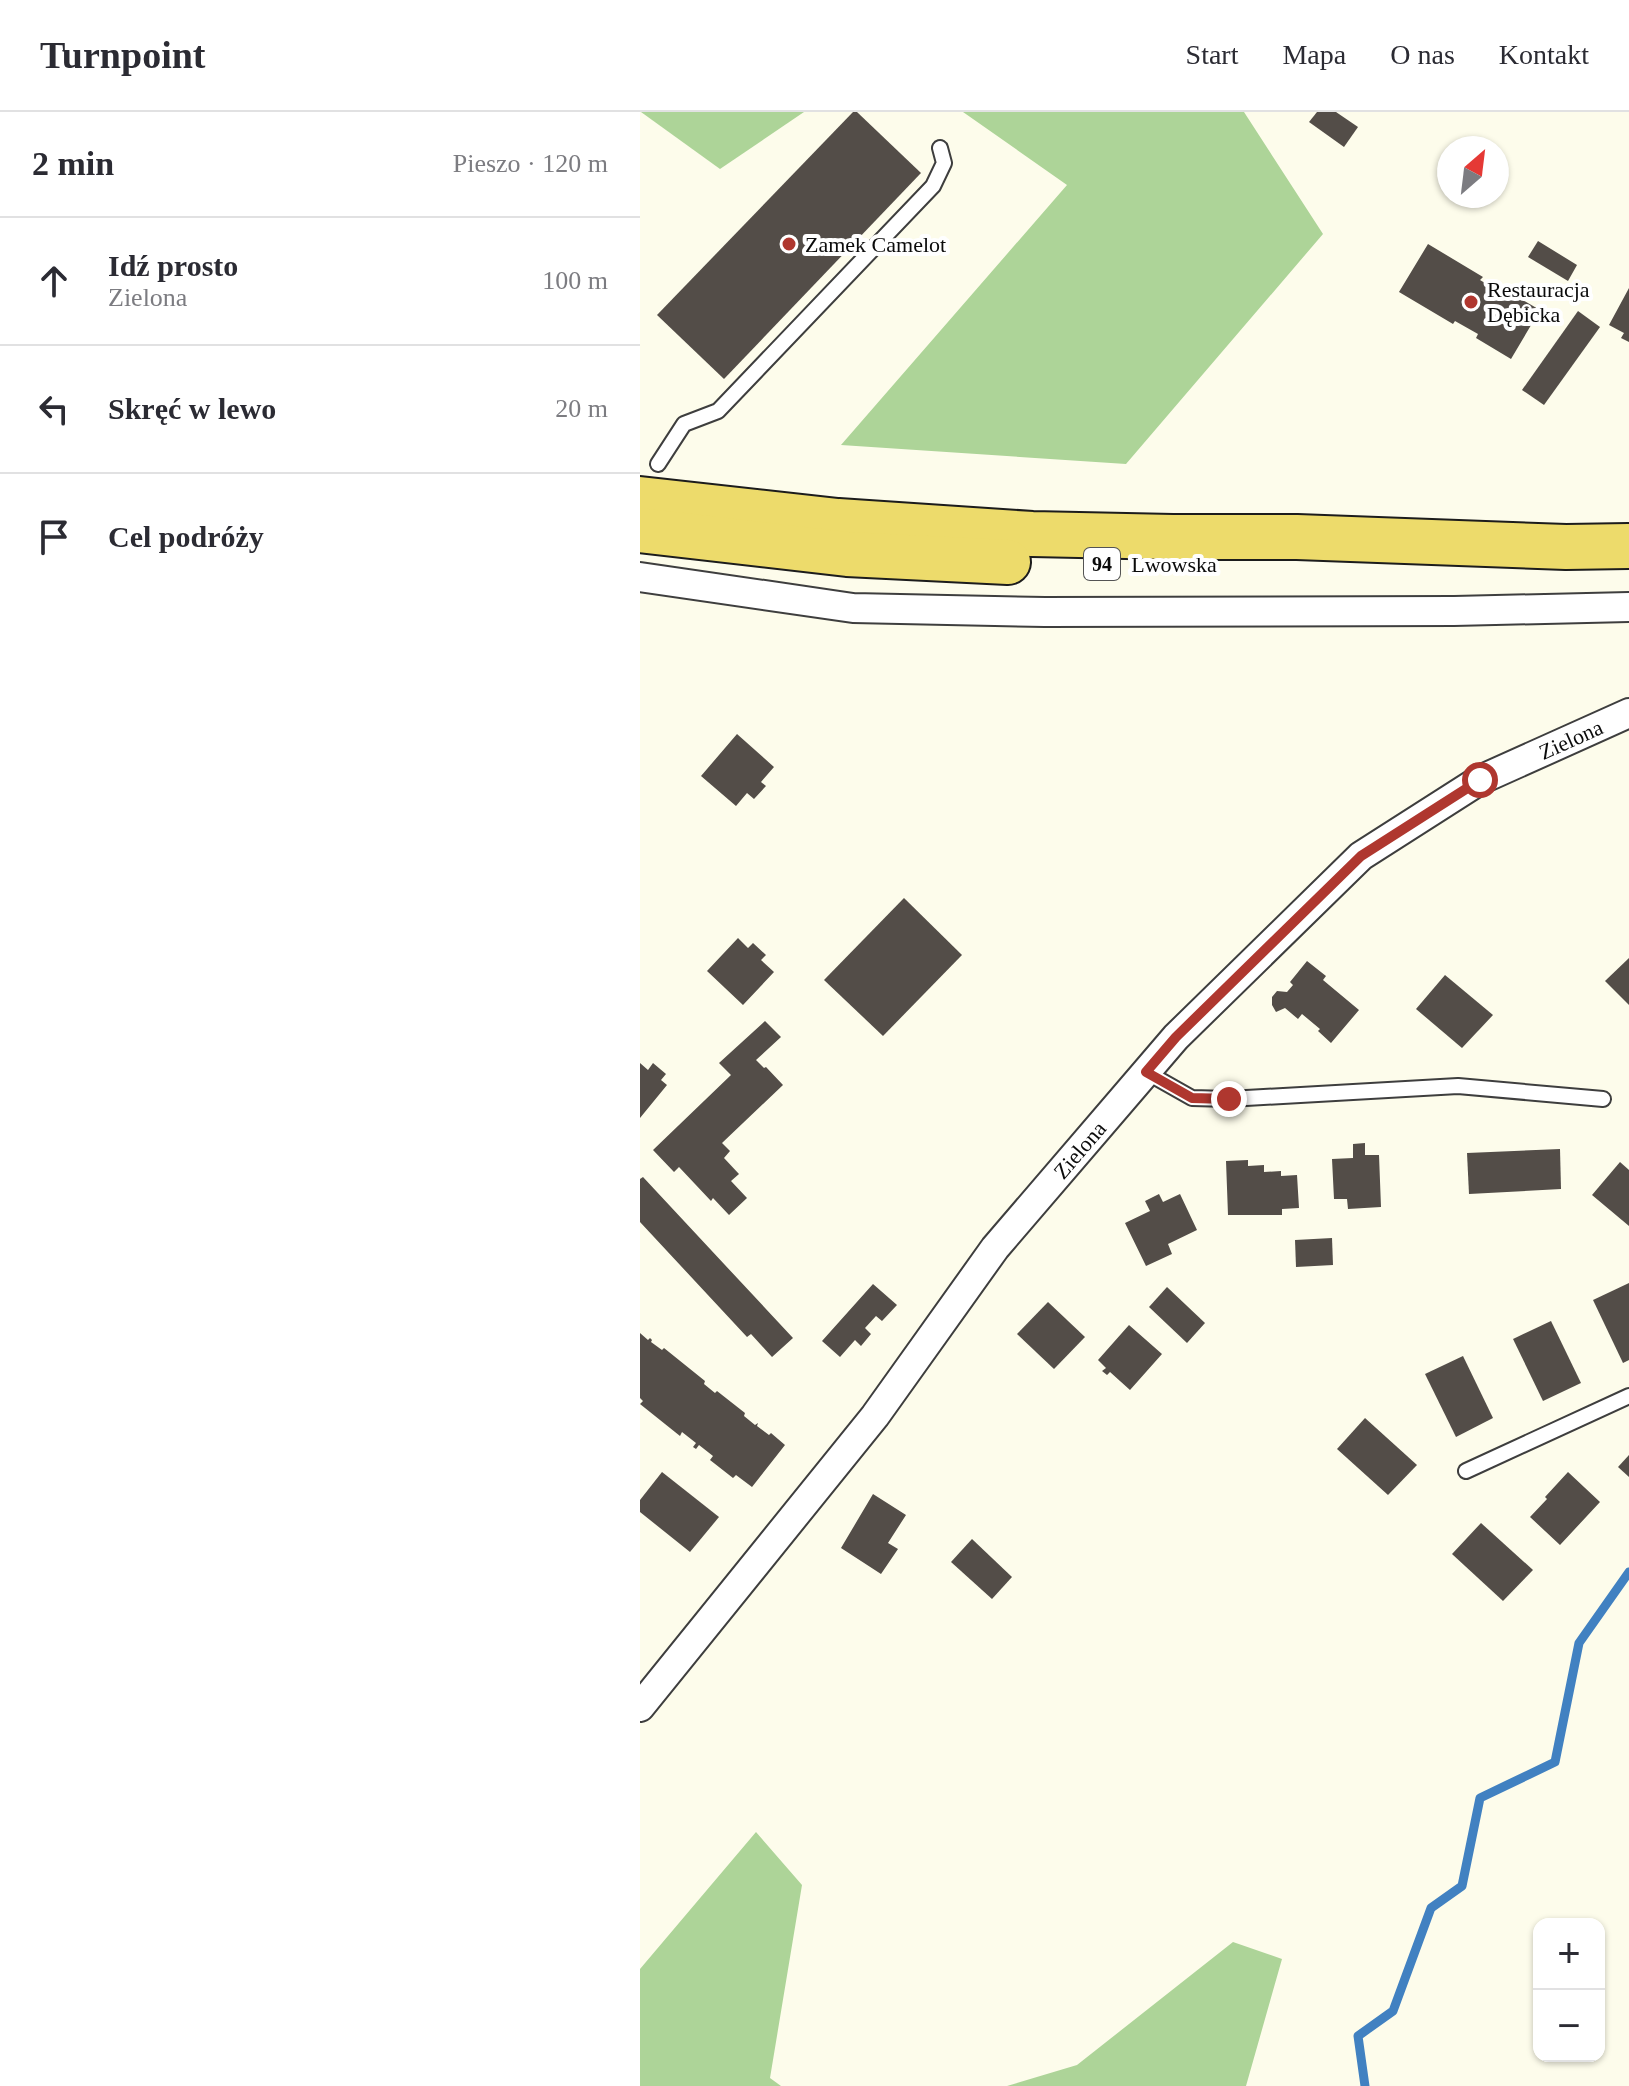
<!DOCTYPE html>
<html lang="pl">
<head>
<meta charset="utf-8">
<style>
  body { margin:0; font-family:"Times New Roman",serif; background:#f2f2f3; color:#2b2b33 }
  .controls { position:absolute; right:24px; bottom:24px; display:grid; overflow:hidden; border-radius:16px; box-shadow:0 2px 6px #0004 }
  .controls button { width:72px; height:72px; display:grid; place-items:center; padding:0; border:0; border-bottom:2px solid #e1e1e2; background:#fff; color:#2b2b33; font:40px sans-serif }
  .compass { position:absolute; left:797px; top:24px; width:72px; height:72px; border-radius:50%; background:#fff; box-shadow:0 2px 6px #0004; rotate:28deg }
  .stop { position:absolute; width:24px; height:24px; margin:-18px; border:6px solid #af372f; border-radius:50%; background:#fff }
  .stop.end { background:#af372f; border-color:#fff; box-shadow:0 2px 8px #0008 }
  .list { margin:0; padding:0; list-style:none }
  h2 { display:flex; justify-content:space-between; align-items:center; height:104px; margin:0; padding:0 32px; font-size:34px }
  h2 small { font-size:26px; font-weight:400; color:#7c7c81 }
  .list li { display:grid; grid-template-columns:52px 1fr auto; gap:24px; align-items:center; box-sizing:border-box; height:128px; padding:0 32px; border-top:2px solid #e1e1e2 }
  .list b { display:block; font-size:30px; white-space:nowrap }
  .list p { margin:0; font-size:26px; white-space:nowrap; color:#7c7c81 }
  .list em { font-size:26px; font-style:normal; color:#7c7c81 }
  .icon { flex:none; width:44px; height:44px; fill:none; stroke:currentColor; stroke-width:2; stroke-linecap:round; stroke-linejoin:round }
  .map { position:relative; flex:none; width:989px; height:1974px; overflow:hidden }
  header { display:flex; align-items:center; gap:48px; box-sizing:border-box; height:112px; padding:0 40px; background:#fff; border-bottom:2px solid #e1e1e2 }
  header strong { font-size:38px }
  nav { display:flex; gap:44px; margin-inline-start:auto; font-size:28px }
  main { display:flex }
  aside { flex:1; background:#fff }
  .map>svg:first-child { display:block }
  .forest { fill:#add498 }
  .lines { fill:none; stroke-linecap:round; stroke-linejoin:round }
  .stream { stroke:#4181c1; stroke-width:9 }
  .building { fill:#534d48 }
  .service-casing { stroke:#3e3e3e; stroke-width:18 }
  .minor-casing { stroke:#3e3e3e; stroke-width:32 }
  .primary-casing { stroke:#1c1c1c; stroke-width:48 }
  .service { stroke:#fff; stroke-width:14 }
  .minor { stroke:#fff; stroke-width:28 }
  .primary { stroke:#eddb6b; stroke-width:44 }
  .route { stroke:#af372f; stroke-width:10 }
  .poi-dot { fill:#af372f; stroke:#fff; stroke-width:3 }
  .labels { text-anchor:middle; dominant-baseline:central; stroke-width:8; stroke-linejoin:round; paint-order:stroke }
  .shield { fill:#fff; stroke:#545454; stroke-width:2 }
  .shield-label { font-size:20px; font-weight:bold; fill:#0b0b0b }
  .poi-label { font-size:22px; fill:#0b0b0b; stroke:#fff; text-anchor:start }
  .street-label { font-size:22px; fill:#0b0b0b; stroke:#fff }
</style>
</head>
<body>
<header>
<strong>Turnpoint</strong>
<nav><a>Start</a><a>Mapa</a><a>O nas</a><a>Kontakt</a></nav>
</header>
<main>
<aside>
<h2>2 min<small>Pieszo · 120 m</small></h2>
<ul class="list">
<li><svg class="icon" aria-label="ahead" viewBox="0 0 24 24"><path d="M12 20V5M6 11l6-6 6 6"/></svg><div><b>Idź prosto</b><p>Zielona</p></div><em>100 m</em></li>
<li><svg class="icon" aria-label="left" viewBox="0 0 24 24"><path d="M17 20v-9H6M10 6l-5 5 5 5"/></svg><div><b>Skręć w lewo</b></div><em>20 m</em></li>
<li><svg class="icon" aria-label="arrive" viewBox="0 0 24 24"><path d="M6 21V4h12l-3 4 3 4H6"/></svg><div><b>Cel podróży</b></div></li>
</ul>
</aside>
<div class="map">
<svg width="989" height="1974" viewBox="0 0 989 1974">
  <rect width="100%" height="100%" fill="#fdfceb"/>
  <g class="forest">
    <path d="M1 0H164L80 57Z"/>
    <path d="M323 0H604L683 122 486 352 201 333 427 73Z"/>
    <path d="M116 1720 162 1773 130 1966 141 1974H0V1857Z"/>
    <path d="M593 1830 642 1847 606 1974H367L437 1953Z"/>
  </g>
  <g class="lines">
    <path class="stream" d="M725 1974 718 1924 753 1899 791 1796 822 1774 840 1686 915 1650 939 1531 989 1460"/>
  </g>
  <g class="building">
    <path d="M213 0H217L281 61 84 267 17 203Z"/>
    <path d="M677 0H696L718 15 704 35 669 10Z"/>
    <path d="M898 129 937 153 928 169 888 145Z"/>
    <path d="M788 132 843 165 840 168 863 182 865 178 900 198 871 247 836 226 838 222 815 209 813 212 759 180Z"/>
    <path d="M989 176V230L981 226 984 221 969 213Z"/>
    <path d="M938 199 960 215 904 293 882 278Z"/>
    <path d="M97 622 134 655 121 670 126 674 114 687 107 681 96 694 61 664Z"/>
    <path d="M264 786 322 843 243 924 184 868Z"/>
    <path d="M98 826 108 836 113 831 126 843 121 848 134 860 103 893 67 859Z"/>
    <path d="M989 846V893L965 869Z"/>
    <path d="M667 849 686 864 683 868 719 898 691 931 678 919 680 917 662 902 658 907 645 896 636 900 632 893V885L637 879 647 880 653 873 650 870Z"/>
    <path d="M805 863 853 903 822 936 776 897Z"/>
    <path d="M125 909 141 925 116 948 124 956 126 955 143 973 82 1031 90 1039 84 1046 99 1062 91 1069 107 1086 89 1103 73 1086 71 1089 39 1055 34 1060 13 1038 91 963 79 951Z"/>
    <path d="M0 951 8 958 13 951 26 962 21 968 27 973 0 1006Z"/>
    <path d="M725 1031V1043H739L741 1095 708 1097 707 1087H694L692 1047 713 1046V1032Z"/>
    <path d="M920 1037 921 1077 829 1082 827 1041Z"/>
    <path d="M608 1048V1054L624 1053V1060L641 1059V1064L657 1063 659 1096 642 1097V1103H588L586 1049Z"/>
    <path d="M980 1050 989 1058V1114L952 1083Z"/>
    <path d="M3 1065 153 1226 132 1245 111 1222 107 1225 0 1110V1067Z"/>
    <path d="M519 1082 523 1090 540 1082 557 1118 528 1132 532 1142 506 1154 485 1111 510 1099 505 1089Z"/>
    <path d="M692 1126 693 1153 656 1155 655 1128Z"/>
    <path d="M989 1171V1248L983 1251 953 1188Z"/>
    <path d="M233 1172 257 1193 242 1209 236 1204 225 1216 231 1222 221 1234 215 1228 200 1245 182 1229Z"/>
    <path d="M527 1175 565 1211 547 1231 509 1195Z"/>
    <path d="M408 1190 445 1225 414 1257 377 1222Z"/>
    <path d="M911 1209 941 1271 903 1289 873 1227Z"/>
    <path d="M489 1213 522 1242 490 1278 470 1260 467 1263 462 1259 466 1256 458 1248Z"/>
    <path d="M0 1221 8 1228 10 1226 12 1228 11 1230 22 1238 24 1236 65 1269 64 1272 75 1281 77 1279 105 1301 104 1304 115 1313 118 1311 117 1314 129 1323 131 1321 145 1333 112 1375 96 1363 93 1366 70 1348 73 1344 59 1333 56 1337 53 1335 56 1331 42 1320 40 1324 0 1292 3 1289 0 1286Z"/>
    <path d="M823 1244 853 1306 816 1325 785 1262Z"/>
    <path d="M725 1306 777 1353 748 1383 697 1337Z"/>
    <path d="M989 1343V1365L978 1355Z"/>
    <path d="M22 1360 79 1405 50 1440 0 1400V1388Z"/>
    <path d="M928 1360 960 1390 920 1433 890 1405 907 1387 905 1385Z"/>
    <path d="M233 1382 266 1403 248 1431 258 1437 241 1462 201 1436Z"/>
    <path d="M841 1411 893 1458 863 1489 812 1442Z"/>
    <path d="M332 1427 372 1465 352 1487 311 1450Z"/>
  </g>
  <g class="lines">
    <g class="service-casing">
      <g id="service">
        <path d="M18 352 44 312 78 299 293 74 304 51 300 36"/>
        <path d="M506 960 552 986 589 987 818 974 963 987"/>
        <path d="M826 1359 989 1284"/>
      </g>
    </g>
    <g class="minor-casing">
      <g id="minor">
        <path d="M0 465 213 496 405 500 814 499 989 495"/>
        <path id="s1" d="M0 1595 235 1304 355 1136 536 925 721 744 840 668 989 601"/>
      </g>
    </g>
    <g class="primary-casing">
      <g id="primary">
        <path d="M0 387 198 409 392 422 533 425H657L926 435 989 434"/>
        <path d="M0 418 207 442 368 450"/>
      </g>
    </g>
    <use href="#service" class="service"/>
    <use href="#minor" class="minor"/>
    <use href="#primary" class="primary"/>
  </g>
  <g class="lines">
    <path class="route" d="M589 987 552 986 506 960 536 925 721 744 840 668"/>
  </g>
  <g class="poi-dot">
    <circle cx="149" cy="132" r="8"/>
    <circle cx="831" cy="190" r="8"/>
  </g>
  <g class="labels">
    <rect class="shield" x="444" y="436" width="36" height="32" rx="6"/>
    <g class="shield-label">
      <text x="462" y="452">94</text>
    </g>
    <g class="poi-label">
      <text x="165" y="132">Zamek Camelot</text>
      <text x="847" y="177">Restauracja<tspan x="847" dy="25">Dębicka</tspan></text>
    </g>
    <g class="street-label">
      <text x="534" y="452">Lwowska</text>
      <text stroke="none"><textPath href="#s1" startOffset="1358">Zielona</textPath></text>
      <text stroke="none"><textPath href="#s1" startOffset="710">Zielona</textPath></text>
    </g>
  </g>
</svg>
<div class="controls">
<button>+</button>
<button>−</button>
</div>
<svg class="compass" viewBox="-18 -18 36 36"><path d="M0-13l5 13h-10z" fill="#e53935"/><path d="M0 13l5-13h-10z" fill="#7c7c81"/></svg>
<div class="stop" style="left:840px;top:668px"></div>
<div class="stop end" style="left:589px;top:987px"></div>
</div>
</main>
</body>
</html>
